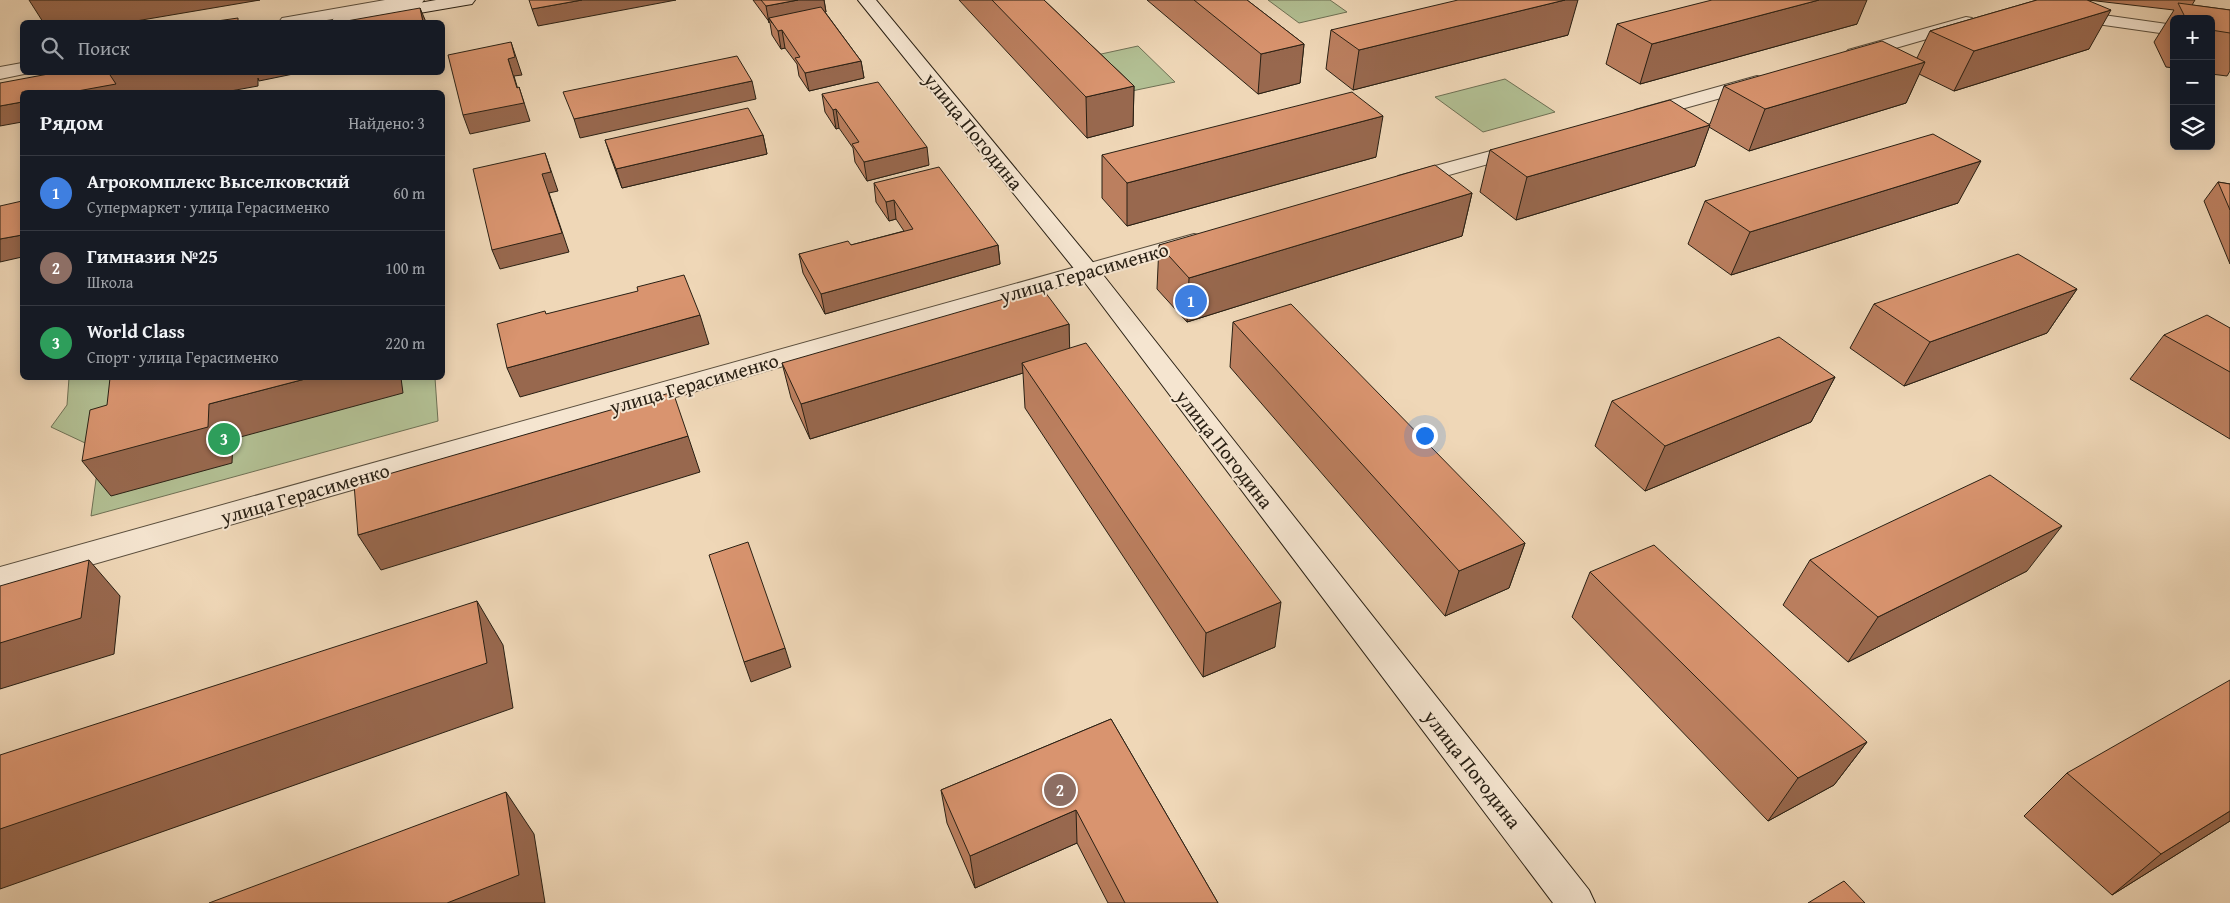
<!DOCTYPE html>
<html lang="ru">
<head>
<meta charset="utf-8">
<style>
  body { margin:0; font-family:"Gentium Book Plus",serif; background:#20242c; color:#f1f3f6 }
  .controls { position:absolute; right:15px; top:15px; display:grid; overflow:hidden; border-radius:8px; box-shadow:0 2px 12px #0003 }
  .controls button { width:45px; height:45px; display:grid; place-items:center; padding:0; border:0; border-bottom:1px solid #363941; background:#171b24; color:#f1f3f6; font:25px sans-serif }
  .you { position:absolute; left:1424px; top:435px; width:18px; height:18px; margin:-12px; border:4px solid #fff; border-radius:50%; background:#1a73e8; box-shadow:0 0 0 8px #1a73e833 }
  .badge { display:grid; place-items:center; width:32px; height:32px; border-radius:50%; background:#ea580c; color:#fff; font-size:16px; font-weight:700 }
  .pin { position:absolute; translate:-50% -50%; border:2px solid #fff; box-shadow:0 1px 5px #0006 }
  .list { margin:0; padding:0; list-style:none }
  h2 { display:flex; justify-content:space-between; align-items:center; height:65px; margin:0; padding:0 20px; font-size:21px }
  h2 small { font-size:16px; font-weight:400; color:#9ea1a6 }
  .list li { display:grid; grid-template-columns:32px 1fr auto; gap:15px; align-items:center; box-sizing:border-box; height:75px; padding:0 20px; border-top:1px solid #363941 }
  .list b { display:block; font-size:19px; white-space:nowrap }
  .list p { margin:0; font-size:16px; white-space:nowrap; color:#9ea1a6 }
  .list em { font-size:16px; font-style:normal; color:#9ea1a6 }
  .icon { flex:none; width:28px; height:28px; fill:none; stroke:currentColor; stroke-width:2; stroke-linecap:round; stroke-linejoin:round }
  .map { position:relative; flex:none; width:2230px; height:903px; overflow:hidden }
  .search { position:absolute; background:#171b24; box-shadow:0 2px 12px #0003; left:20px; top:20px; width:425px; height:55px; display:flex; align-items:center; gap:12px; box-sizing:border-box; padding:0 18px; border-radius:8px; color:#9ea1a6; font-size:19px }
  .panel { position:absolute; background:#171b24; box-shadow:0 2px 12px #0003; left:20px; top:90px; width:425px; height:290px; border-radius:8px }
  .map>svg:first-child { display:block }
  .green { fill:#b2bf93; stroke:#6e7054 }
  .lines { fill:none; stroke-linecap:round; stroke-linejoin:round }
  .street-casing { stroke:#5a4e3d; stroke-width:2 }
  .secondary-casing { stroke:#292014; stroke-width:2 }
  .street { fill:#f5e5d0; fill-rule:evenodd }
  .secondary { fill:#f5e5d0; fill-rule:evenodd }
  .wall { fill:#bb7f5f; stroke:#292014 }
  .shaded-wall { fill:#98684e; stroke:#292014 }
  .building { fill:#d9946f; stroke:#292014 }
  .labels { text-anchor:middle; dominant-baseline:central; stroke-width:4; stroke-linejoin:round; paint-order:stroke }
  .street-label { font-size:20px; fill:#292014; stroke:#f5e5d0 }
</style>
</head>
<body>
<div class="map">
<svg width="2230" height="903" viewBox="0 0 2230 903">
  <rect width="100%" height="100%" fill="#efd7b7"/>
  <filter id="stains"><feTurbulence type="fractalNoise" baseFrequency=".004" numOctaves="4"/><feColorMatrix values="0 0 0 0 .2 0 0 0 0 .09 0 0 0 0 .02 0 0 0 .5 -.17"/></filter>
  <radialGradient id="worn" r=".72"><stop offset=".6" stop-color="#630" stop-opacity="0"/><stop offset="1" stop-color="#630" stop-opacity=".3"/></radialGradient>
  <g class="green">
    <path d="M1268 0H1330L1347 12 1299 23Z"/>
    <path d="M1138 46 1175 82 1127 92 1092 56Z"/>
    <path d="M1505 79 1555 112 1483 132 1435 97Z"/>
    <path d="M69 378H435L438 421 91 516 100 450 51 427 67 405Z"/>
  </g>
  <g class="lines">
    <g class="street-casing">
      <g id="street">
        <path d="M385 0H424L421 4 415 5 315 22H279L282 18 288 17Z"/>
        <path d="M2068 10 2174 25V35L2062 19 2059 15 2062 11Z"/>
        <path d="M1966 17 1972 18 1975 22 1972 26 1854 60 1848 58 1845 54 1848 50Z"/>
        <path d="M22 63V72L29 73 0 79V67Z"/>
        <path d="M1757 76 1764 78 1766 82 1764 86 1642 120 1635 118 1632 114 1635 110Z"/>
        <path d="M1524 142 1531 144 1534 148 1531 152 1406 187 1398 186 1395 181 1398 176Z"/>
        <path d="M1194 234 1202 236 1205 241 1202 246 0 591V567Z"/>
      </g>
    </g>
    <g class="secondary-casing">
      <g id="secondary">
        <path d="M436 0H475L472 4 466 5 367 22H331L334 18 340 17Z"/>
        <path d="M858 0H876L1096 266 1589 890 1595 903H1553L1080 276Z"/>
      </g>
    </g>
    <use href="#street" class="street"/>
    <use href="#secondary" class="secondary"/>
  </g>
  <g class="wall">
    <path d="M753 0H824L826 12H825L861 61 864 78 809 91 799 76 797 64 785 48 781 49 772 35 770 23Z"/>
    <path d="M959 0H1044L1134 86 1133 126 1087 138Z"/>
    <path d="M1147 0H1247L1304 44 1300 83 1258 94Z"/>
    <path d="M2037 0H2195L2192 5 2230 10V71L2227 76 2211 74V19H2174V68L2166 67 2154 42 2174 10 2088 0 2089 49 1954 91 1919 74 1906 103 1749 151 1709 127 1695 166 1516 220 1480 192 1490 150 1710 124 1724 86 1917 58 1930 31Z"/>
    <path d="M1617 24H1857L1640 84 1606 64Z"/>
    <path d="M1331 30 1568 35 1353 90 1326 69Z"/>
    <path d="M822 94 929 165 867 181 855 162 853 148 839 128 836 129 825 112Z"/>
    <path d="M763 135 767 154 622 188 611 158 605 140Z"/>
    <path d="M1102 155 1376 157 1127 226 1102 198Z"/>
    <path d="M2218 182 2230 184V264L2204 201Z"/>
    <path d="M874 183 998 245 1000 264 825 314 803 273 799 254 851 245 904 231 896 219 889 221 876 202Z"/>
    <path d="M1472 193 1462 236 1187 322 1157 289 1159 245Z"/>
    <path d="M1705 201 1958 203 1731 275 1688 244Z"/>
    <path d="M2077 289 2047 333 1904 386 1850 348 1874 304Z"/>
    <path d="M1233 322 1525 543 1509 588 1445 616 1230 367Z"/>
    <path d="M1069 324V348L1275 647 1203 677 1025 408 1023 373 810 439 791 398 782 363Z"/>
    <path d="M2230 328V439L2130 379 2164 335Z"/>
    <path d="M1835 377 1811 422 1645 491 1595 446 1612 401Z"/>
    <path d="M1810 560 2027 571 1848 662 1783 605Z"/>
    <path d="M1590 572 1867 742 1834 785 1768 821 1572 617Z"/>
    <path d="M1111 719 1218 903H1108L1077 843 975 888 947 823 941 790Z"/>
    <path d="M2067 773 2230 821 2112 895 2024 816Z"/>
  </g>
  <g class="shaded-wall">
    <path d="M29 0H260L130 22H43Z"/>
    <path d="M582 0H676L538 26 532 9Z"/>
    <path d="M798 0H824L826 12 772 23 769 18V23L766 6Z"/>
    <path d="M1565 0H1578L1568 35 1353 90 1359 50Z"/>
    <path d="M1819 0H1867L1857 24 1640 84 1652 44Z"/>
    <path d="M420 8 426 22H423Z"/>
    <path d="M2111 10 2089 49 1954 91 1974 51Z"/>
    <path d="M782 30 785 48 781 49 778 31Z"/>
    <path d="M511 42 522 75 514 76 522 103 519 87 530 121 470 134 463 115 517 88 508 59Z"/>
    <path d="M1304 44 1300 83 1258 94 1261 54Z"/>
    <path d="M861 61 864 78 809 91 805 73Z"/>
    <path d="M1925 62 1906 103 1749 151 1765 109Z"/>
    <path d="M108 72H303L259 81 258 78V86L225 92H72Z"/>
    <path d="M752 81 756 99 580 138 574 119Z"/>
    <path d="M1134 86 1133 126 1087 138 1086 97Z"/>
    <path d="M22 102V122L0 126V106Z"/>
    <path d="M836 109 839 128 836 129 833 110Z"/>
    <path d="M1383 116 1376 157 1127 226V183Z"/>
    <path d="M1710 125 1695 166 1516 220 1527 177Z"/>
    <path d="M763 135 767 154 622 188 616 169Z"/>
    <path d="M927 147 929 165 867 181 864 162Z"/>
    <path d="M545 153 558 191 549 193 569 252 500 269 492 250 542 174Z"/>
    <path d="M1981 161 1958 203 1731 275 1750 232Z"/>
    <path d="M1472 193 1462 236 1187 322 1189 278Z"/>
    <path d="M894 200 896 219 889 221 886 202Z"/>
    <path d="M22 235V257L0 262V239Z"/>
    <path d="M998 245 1000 264 825 314 821 294Z"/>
    <path d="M2077 289 2047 333 1904 386 1930 342Z"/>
    <path d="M700 315 709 344 520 397 507 368Z"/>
    <path d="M1069 324 1070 359 1022 363 1023 373 810 439 801 404Z"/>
    <path d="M1835 377 1811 422 1645 491 1665 446Z"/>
    <path d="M309 378H401L403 393 233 439 232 463 111 496 82 461 209 404Z"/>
    <path d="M688 436 700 472 381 570 358 535Z"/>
    <path d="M2062 526 2027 571 1848 662 1878 617Z"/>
    <path d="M1525 543 1509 588 1445 616 1459 571Z"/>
    <path d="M89 560 120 596 114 654 0 689V643Z"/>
    <path d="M477 601 503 645 513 708 0 889V829Z"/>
    <path d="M1281 602 1275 647 1203 677 1206 633Z"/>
    <path d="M785 648 791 667 751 682 744 662Z"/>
    <path d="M1867 742 1834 785 1768 821 1798 778Z"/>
    <path d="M506 792 534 834 545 903H447Z"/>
    <path d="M1076 810 1077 843 975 888 970 856Z"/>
    <path d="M2230 811V821L2112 895 2161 854Z"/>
  </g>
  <g class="building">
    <path d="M529 0H582L532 9Z"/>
    <path d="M761 0H798L766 6Z"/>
    <path d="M992 0H1044L1134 86 1086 97Z"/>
    <path d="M1194 0H1247L1304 44 1261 54Z"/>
    <path d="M1458 0H1565L1359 50 1331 30Z"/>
    <path d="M1712 0H1819L1652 44 1617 24Z"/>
    <path d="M2037 0H2087L2111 10 1974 51 1930 31Z"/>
    <path d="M2178 3 2230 10V33L2211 30V19H2186Z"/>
    <path d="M821 7 861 61 805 73 795 58 800 57 782 30 778 31 769 18Z"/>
    <path d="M420 8 423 22H341Z"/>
    <path d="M238 18V22H210Z"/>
    <path d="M1882 41 1925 62 1765 109 1724 86Z"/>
    <path d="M511 42 515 57 508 59 517 88 519 87 524 103 463 115 448 55Z"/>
    <path d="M737 56 752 81 574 119 563 92Z"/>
    <path d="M59 72H108L116 84 72 92H22V102L0 106V83Z"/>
    <path d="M878 82 927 147 864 162 852 144 859 142 836 109 833 110 822 94Z"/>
    <path d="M1352 92 1383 116 1127 183 1102 155Z"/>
    <path d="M1670 100 1710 125 1527 177 1490 150Z"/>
    <path d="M748 108 763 135 616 169 605 140Z"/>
    <path d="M1933 134 1981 161 1750 232 1705 201Z"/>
    <path d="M545 153 551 172 542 174 562 233 492 250 473 169Z"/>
    <path d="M1435 165 1472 193 1189 278 1159 245Z"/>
    <path d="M939 167 998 245 821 294 799 254 848 241 851 245 913 229 894 200 886 202 874 183Z"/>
    <path d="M2218 182 2230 184V210Z"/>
    <path d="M22 201V235L0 239V206Z"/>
    <path d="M2018 254 2077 289 1930 342 1874 304Z"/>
    <path d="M684 275 700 315 507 368 497 324 545 311 546 314 638 291 637 287Z"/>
    <path d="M1042 288 1069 324 801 404 782 363Z"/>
    <path d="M1291 304 1525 543 1459 571 1233 322Z"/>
    <path d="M2207 315 2230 328V372L2164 335Z"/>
    <path d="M1779 337 1835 377 1665 446 1612 401Z"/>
    <path d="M1086 343 1281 602 1206 633 1022 363Z"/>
    <path d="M110 378H309L209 404 208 427 82 461 90 410 107 405Z"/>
    <path d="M673 392 688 436 358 535 354 484Z"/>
    <path d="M1990 475 2062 526 1878 617 1810 560Z"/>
    <path d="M748 542 785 648 744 662 709 555Z"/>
    <path d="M1654 545 1867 742 1798 778 1590 572Z"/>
    <path d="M89 560 81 618 0 643V586Z"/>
    <path d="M477 601 487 663 0 829V755Z"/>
    <path d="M2230 680V811L2161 854 2067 773Z"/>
    <path d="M1111 719 1218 903H1125L1076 810 970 856 941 790Z"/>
    <path d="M506 792 519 875 447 903H209Z"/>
    <path d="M1844 881 1865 903H1808Z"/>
  </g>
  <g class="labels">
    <g class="street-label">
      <text transform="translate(974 131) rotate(51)">улица Погодина</text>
      <text transform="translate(1084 272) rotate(-16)">улица Герасименко</text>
      <text transform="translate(694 383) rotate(-16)">улица Герасименко</text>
      <text transform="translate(1225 449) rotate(52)">улица Погодина</text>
      <text transform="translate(305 493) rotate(-16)">улица Герасименко</text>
      <text transform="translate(1473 769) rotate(52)">улица Погодина</text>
    </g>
  </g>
  <rect width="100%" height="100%" filter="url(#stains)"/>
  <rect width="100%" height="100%" fill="url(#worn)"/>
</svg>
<div class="controls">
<button>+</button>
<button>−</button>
<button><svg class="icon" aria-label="layers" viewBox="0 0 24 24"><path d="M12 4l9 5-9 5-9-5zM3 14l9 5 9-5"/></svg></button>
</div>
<div class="you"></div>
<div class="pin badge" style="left:1191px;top:301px;background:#3f7fe0">1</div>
<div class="pin badge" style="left:1060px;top:790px;background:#8d6e63">2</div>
<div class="pin badge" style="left:224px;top:439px;background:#2e9e5b">3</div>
<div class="search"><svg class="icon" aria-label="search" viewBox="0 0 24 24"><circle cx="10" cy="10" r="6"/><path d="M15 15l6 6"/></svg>Поиск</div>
<section class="panel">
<h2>Рядом<small>Найдено: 3</small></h2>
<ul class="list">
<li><span class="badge" style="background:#3f7fe0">1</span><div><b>Агрокомплекс Выселковский</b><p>Супермаркет · улица Герасименко</p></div><em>60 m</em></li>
<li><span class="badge" style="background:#8d6e63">2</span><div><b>Гимназия №25</b><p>Школа</p></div><em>100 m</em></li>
<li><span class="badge" style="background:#2e9e5b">3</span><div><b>World Class</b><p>Спорт · улица Герасименко</p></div><em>220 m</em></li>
</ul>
</section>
</div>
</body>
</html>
